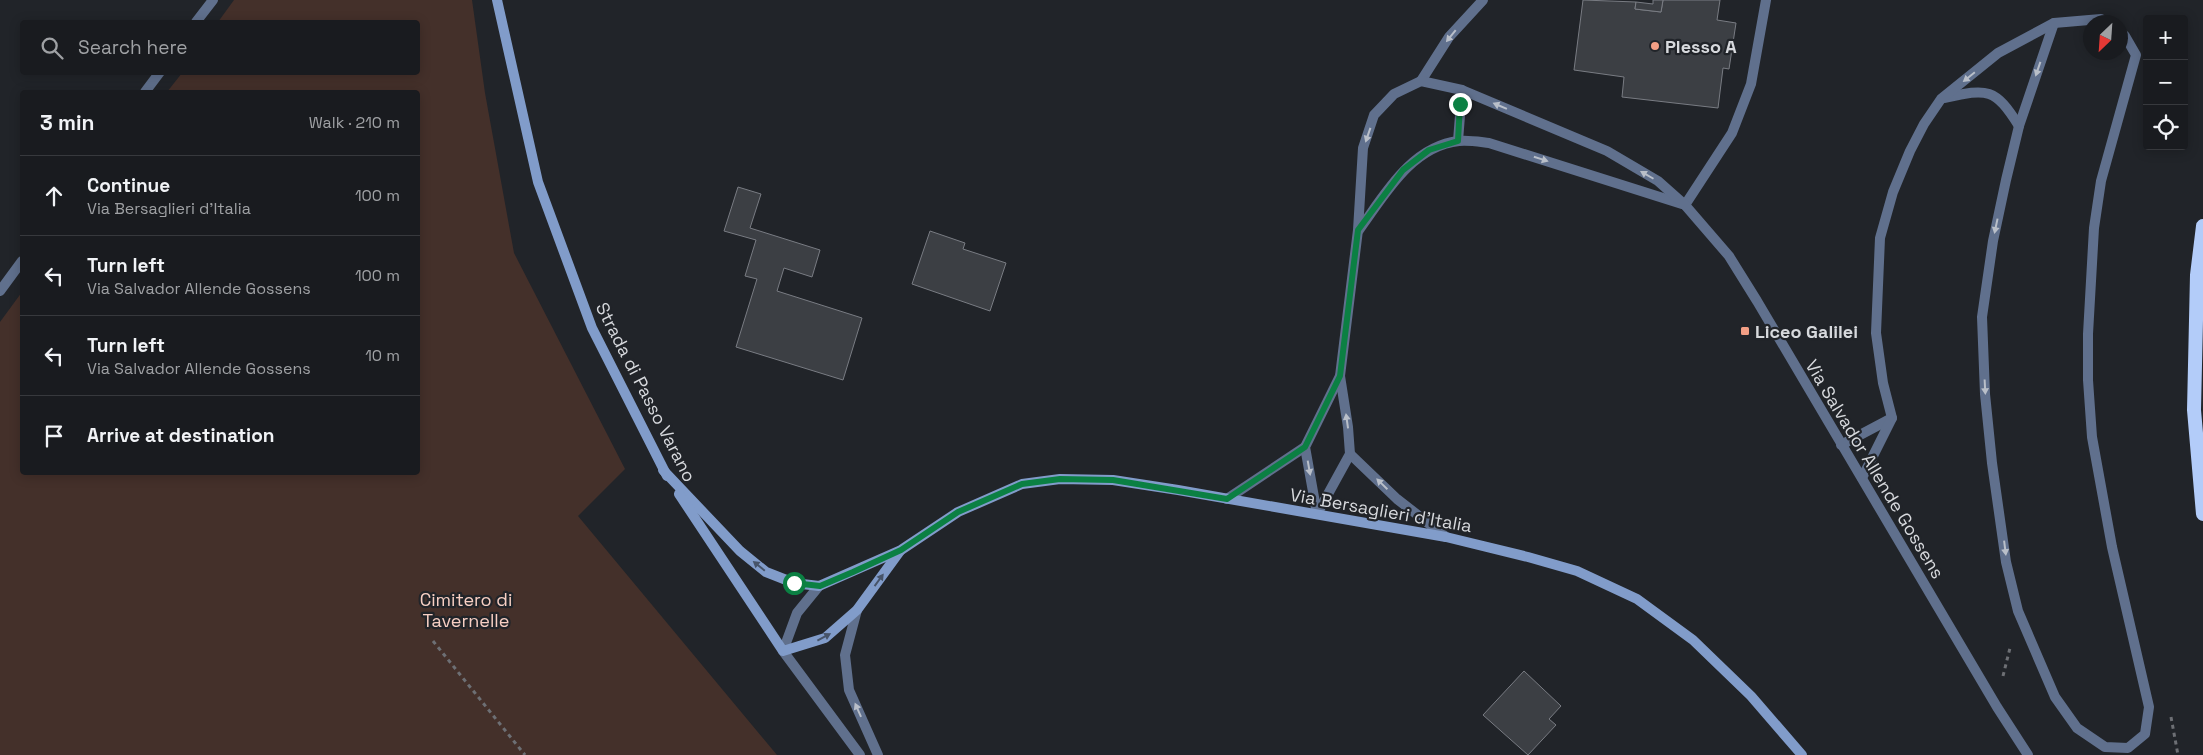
<!DOCTYPE html>
<html lang="en">
<head>
<meta charset="utf-8">
<style>
  body { margin:0; font-family:"Space Grotesk",sans-serif; background:#222428; color:#f1f3f6 }
  .controls { position:absolute; right:15px; top:15px; display:grid; overflow:hidden; border-radius:5px; box-shadow:0 2px 12px #0003 }
  .controls button { width:45px; height:45px; display:grid; place-items:center; padding:0; border:0; border-bottom:1px solid #37393d; background:#191b1f; color:#f1f3f6; font:25px sans-serif }
  .compass { position:absolute; left:2083px; top:15px; width:45px; height:45px; border-radius:50%; background:#191b1f; box-shadow:0 2px 12px #0003; rotate:205deg }
  .stop { position:absolute; width:15px; height:15px; margin:-11px; border:4px solid #0b8043; border-radius:50%; background:#fff }
  .stop.end { background:#0b8043; border-color:#fff; box-shadow:0 1px 5px #0008 }
  .list { margin:0; padding:0; list-style:none }
  h2 { display:flex; justify-content:space-between; align-items:center; height:65px; margin:0; padding:0 20px; font-size:21px }
  h2 small { font-size:16px; font-weight:400; color:#9fa1a4 }
  .list li { display:grid; grid-template-columns:32px 1fr auto; gap:15px; align-items:center; box-sizing:border-box; height:80px; padding:0 20px; border-top:1px solid #37393d }
  .list b { display:block; font-size:19px; white-space:nowrap }
  .list p { margin:0; font-size:16px; white-space:nowrap; color:#9fa1a4 }
  .list em { font-size:16px; font-style:normal; color:#9fa1a4 }
  .icon { flex:none; width:28px; height:28px; fill:none; stroke:currentColor; stroke-width:2; stroke-linecap:round; stroke-linejoin:round }
  .map { position:relative; flex:none; width:2203px; height:755px; overflow:hidden }
  .search { position:absolute; background:#191b1f; box-shadow:0 2px 12px #0003; left:20px; top:20px; width:400px; height:55px; display:flex; align-items:center; gap:12px; box-sizing:border-box; padding:0 18px; border-radius:5px; color:#9fa1a4; font-size:19px }
  .panel { position:absolute; background:#191b1f; box-shadow:0 2px 12px #0003; left:20px; top:90px; width:400px; height:385px; border-radius:5px }
  .map>svg:first-child { display:block }
  .green { fill:#44302a }
  .building { fill:#3c3f44; stroke:#797c83 }
  .lines { fill:none; stroke-linecap:round; stroke-linejoin:round }
  .path { stroke:#6d6f74; stroke-width:3; stroke-dasharray:4 4; stroke-linecap:butt }
  .service { stroke:#60708d; stroke-width:10 }
  .tertiary { stroke:#60708d; stroke-width:10 }
  .secondary { stroke:#819cca; stroke-width:10 }
  .trunk { stroke:#b3ccf9; stroke-width:14 }
  .oneway { fill:#b9bfc9 }
  .oneway2 { fill:#475469 }
  .route { stroke:#0b8043; stroke-width:6 }
  .poi-dot { fill:#f39f85; stroke:#212429; stroke-width:2 }
  .labels { text-anchor:middle; dominant-baseline:central; stroke-width:4.5; stroke-linejoin:round; paint-order:stroke }
  .poi-label { font-size:18px; font-weight:bold; fill:#d7d9dd; stroke:#212429; text-anchor:start }
  .street-label { font-size:18px; fill:#d7d9dd; stroke:#212429 }
  .park-label { font-size:18px; fill:#f7cfc3; stroke:#212429 }
</style>
</head>
<body>
<div class="map">
<svg width="2203" height="755" viewBox="0 0 2203 755">
  <rect width="100%" height="100%" fill="#212429"/>
  <path class="green" d="M234 0H472L485 93 514 253 625 469 578 516 777 755H0V322L22 292V472H418V92H167L182 73 418 72V22H218Z"/>
  <g class="building">
    <path d="M1583 0 1636 2 1635 9 1661 12 1663 0H1720L1717 20 1736 23 1729 69 1723 68 1718 108 1622 97 1624 77 1574 70Z"/>
    <path d="M1653 0H1663L1661 12 1635 9 1636 2 1653 4Z"/>
    <path d="M738 187 761 194 750 228 820 250 812 277 784 268 777 291 862 318 843 380 736 347 757 279 745 276 756 240 724 231Z"/>
    <path d="M930 231 965 243 963 249 1006 263 990 311 912 284Z"/>
    <path d="M1524 671 1561 706 1549 719 1556 725 1528 755 1483 715Z"/>
  </g>
  <g class="lines">
    <g class="path">
      <path d="M433 641 525 755"/>
      <path d="M2003 676 2010 648"/>
      <path d="M2171 717 2178 755"/>
    </g>
    <g class="service">
      <path d="M196 22 213 0"/>
      <path d="M2054 23 2019 126 2006 180 1993 241 1982 317 1985 394 1992 463 2006 562 2018 611 2055 697 2077 728 2105 747 2128 748 2145 734 2149 707 2112 547 2092 437 2088 380V334L2094 228 2101 181 2136 55 2125 36 2120 32"/>
      <path d="M1421 81 1449 37 1483 0"/>
      <path d="M145 92 160 72"/>
      <path d="M1945 98C1988 88 1995 88 2019 126"/>
      <path d="M1458 141 1462 90"/>
      <path d="M1685 205 1732 133 1751 84 1766 0"/>
      <path d="M0 291 22 261"/>
      <path d="M1841 445 1892 418"/>
      <path d="M1862 478 1892 418 1883 383 1876 333 1880 238 1893 192 1910 151 1924 124 1941 99 1998 53 2054 23 2101 19 2106 22"/>
    </g>
    <g class="tertiary">
      <path d="M1359 230C1384 196 1411 146 1459 141 1469 140 1480 142 1489 143L1682 204"/>
      <path d="M1350 454 1397 499 1446 537"/>
      <path d="M1227 499 1305 447"/>
      <path d="M1317 514 1350 454 1348 427 1340 376 1358 230 1363 148 1374 115 1394 94 1421 81 1462 90 1607 151 1658 181 1685 205 1729 256 1757 301 1997 707 2028 755"/>
      <path d="M1317 514 1305 447 1340 376"/>
      <path d="M819 586 797 613 783 651 860 755"/>
      <path d="M857 610 845 655 849 690 878 755"/>
    </g>
    <g class="secondary">
      <path d="M497 0 538 182 592 328 667 476"/>
      <path d="M663 470 740 551 766 572 794 583 819 586 901 550 958 512 1022 484 1060 479 1113 480 1178 490 1446 537 1528 557 1577 571 1637 599 1693 640 1751 696 1802 755"/>
      <path d="M679 494 783 651 825 638 857 610 900 551"/>
    </g>
    <path class="trunk" d="M2203 226 2197 275 2194 410 2203 514"/>
  </g>
  <defs><path id="oneway-solid" d="M-6-.8H1V-3.2L6.5 0L1 3.2V.8H-6Z" transform="scale(1.25)"/></defs>
  <g class="oneway">
    <use href="#oneway-solid" transform="translate(1451 36) rotate(129)"/>
    <use href="#oneway-solid" transform="translate(2038 69) rotate(109)"/>
    <use href="#oneway-solid" transform="translate(1969 77) rotate(141)"/>
    <use href="#oneway-solid" transform="translate(1500 106) rotate(-157)"/>
    <use href="#oneway-solid" transform="translate(1368 135) rotate(109)"/>
    <use href="#oneway-solid" transform="translate(1541 159) rotate(18)"/>
    <use href="#oneway-solid" transform="translate(1647 175) rotate(-150)"/>
    <use href="#oneway-solid" transform="translate(1996 226) rotate(102)"/>
    <use href="#oneway-solid" transform="translate(1985 387) rotate(87)"/>
    <use href="#oneway-solid" transform="translate(1347 421) rotate(-98)"/>
    <use href="#oneway-solid" transform="translate(1309 468) rotate(80)"/>
    <use href="#oneway-solid" transform="translate(1382 484) rotate(-136)"/>
    <use href="#oneway-solid" transform="translate(2005 548) rotate(83)"/>
    <use href="#oneway-solid" transform="translate(858 710) rotate(-114)"/>
  </g>
  <g class="oneway2">
    <use href="#oneway-solid" transform="translate(759 566) rotate(-141)"/>
    <use href="#oneway-solid" transform="translate(879 580) rotate(-54)"/>
    <use href="#oneway-solid" transform="translate(824 637) rotate(-28)"/>
  </g>
  <g class="lines">
    <path class="route" d="M794 583 820 586 853 572 901 550 958 512 1022 484 1060 479 1113 480 1227 499 1305 447 1340 376 1358 230 1403 170 1429 150 1458 141 1460 104"/>
  </g>
  <g class="poi-dot">
    <circle cx="1655" cy="46" r="5"/>
    <rect x="1740" y="326" width="10" height="10" rx="2.5"/>
  </g>
  <g class="labels">
    <g class="poi-label">
      <text x="1665" y="46">Plesso A</text>
      <text x="1755" y="331">Liceo Galilei</text>
    </g>
    <g class="street-label">
      <text transform="translate(646 392) rotate(63)">Strada di Passo Varano</text>
      <text transform="translate(1875 469) rotate(59)">Via Salvador Allende Gossens</text>
      <text transform="translate(1381 510) rotate(10)">Via Bersaglieri d'Italia</text>
    </g>
    <g class="park-label">
      <text x="466" y="599">Cimitero di<tspan x="466" dy="21">Tavernelle</tspan></text>
    </g>
  </g>
</svg>
<div class="controls">
<button>+</button>
<button>−</button>
<button><svg class="icon" aria-label="locate" viewBox="0 0 24 24"><circle cx="12" cy="12" r="6"/><path d="M12 2v4M12 18v4M2 12h4M18 12h4"/></svg></button>
</div>
<svg class="compass" viewBox="-18 -18 36 36"><path d="M0-13l5 13h-10z" fill="#e53935"/><path d="M0 13l5-13h-10z" fill="#9fa1a4"/></svg>
<div class="stop" style="left:794px;top:583px"></div>
<div class="stop end" style="left:1460px;top:104px"></div>
<div class="search"><svg class="icon" aria-label="search" viewBox="0 0 24 24"><circle cx="10" cy="10" r="6"/><path d="M15 15l6 6"/></svg>Search here</div>
<section class="panel">
<h2>3 min<small>Walk · 210 m</small></h2>
<ul class="list">
<li><svg class="icon" aria-label="ahead" viewBox="0 0 24 24"><path d="M12 20V5M6 11l6-6 6 6"/></svg><div><b>Continue</b><p>Via Bersaglieri d'Italia</p></div><em>100 m</em></li>
<li><svg class="icon" aria-label="left" viewBox="0 0 24 24"><path d="M17 20v-9H6M10 6l-5 5 5 5"/></svg><div><b>Turn left</b><p>Via Salvador Allende Gossens</p></div><em>100 m</em></li>
<li><svg class="icon" aria-label="left" viewBox="0 0 24 24"><path d="M17 20v-9H6M10 6l-5 5 5 5"/></svg><div><b>Turn left</b><p>Via Salvador Allende Gossens</p></div><em>10 m</em></li>
<li><svg class="icon" aria-label="arrive" viewBox="0 0 24 24"><path d="M6 21V4h12l-3 4 3 4H6"/></svg><div><b>Arrive at destination</b></div></li>
</ul>
</section>
</div>
</body>
</html>
